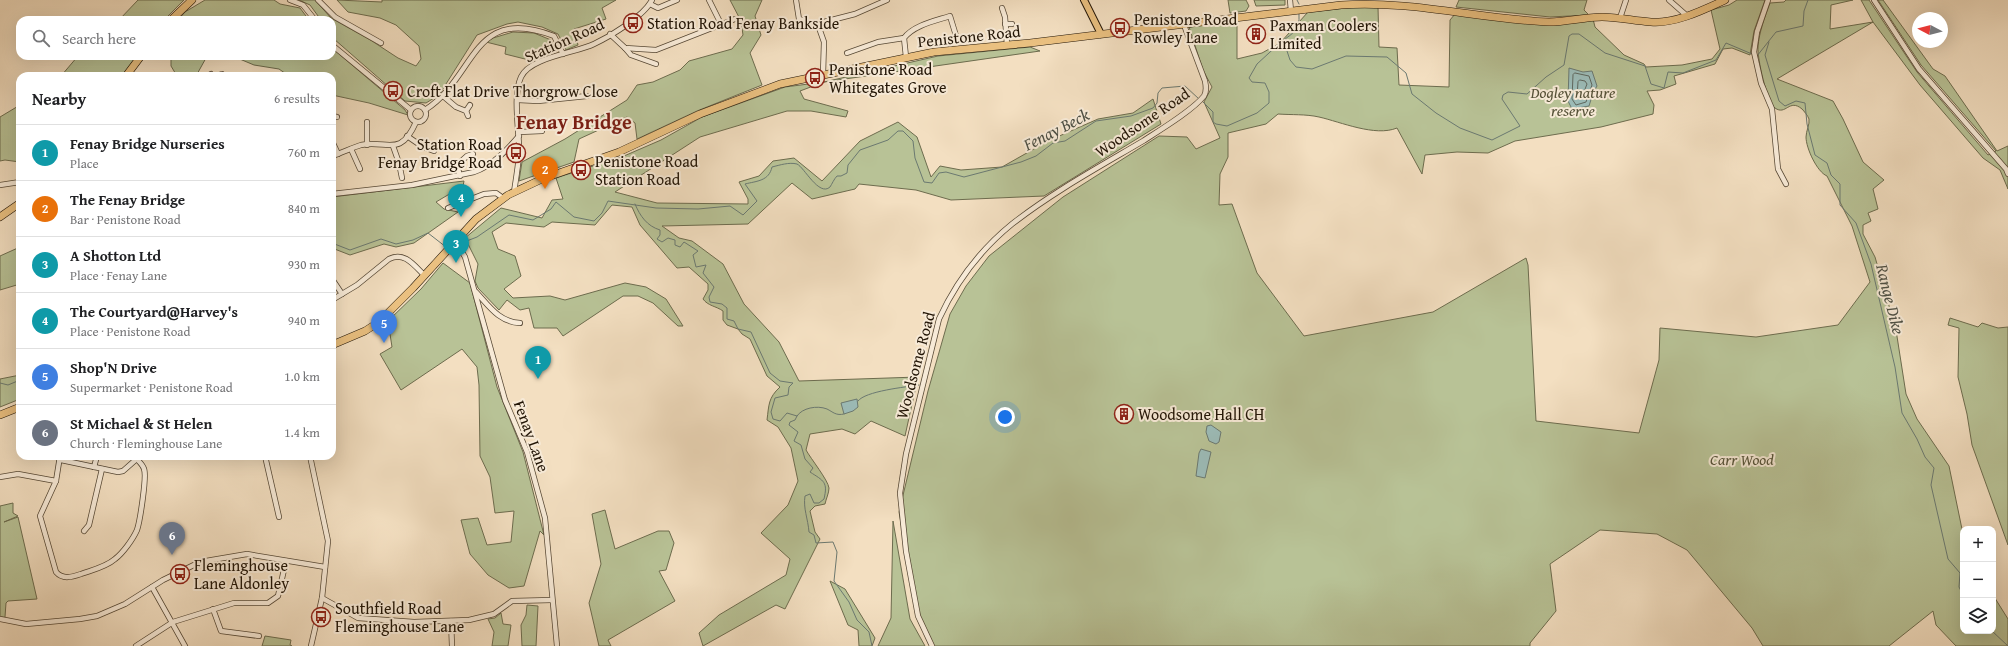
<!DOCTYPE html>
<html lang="en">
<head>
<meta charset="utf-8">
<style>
  body { margin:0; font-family:"Gentium Book Plus",serif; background:#f2f2f2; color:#202124 }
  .controls { position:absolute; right:12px; bottom:12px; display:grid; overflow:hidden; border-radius:8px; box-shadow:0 4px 16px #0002 }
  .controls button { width:36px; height:36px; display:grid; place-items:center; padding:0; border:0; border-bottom:1px solid #e0e0e0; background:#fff; color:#202124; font:20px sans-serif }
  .compass { position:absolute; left:1912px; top:12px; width:36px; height:36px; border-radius:50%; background:#fff; box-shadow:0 4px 16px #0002; rotate:277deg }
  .you { position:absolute; left:1005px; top:417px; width:14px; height:14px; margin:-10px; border:3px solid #fff; border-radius:50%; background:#1a73e8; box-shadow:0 0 0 6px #1a73e833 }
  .badge { display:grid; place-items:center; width:26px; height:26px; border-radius:50%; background:#8f2418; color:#fff; font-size:13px; font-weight:700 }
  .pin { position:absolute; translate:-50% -33px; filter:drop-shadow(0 1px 2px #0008) }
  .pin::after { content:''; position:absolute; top:21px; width:14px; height:12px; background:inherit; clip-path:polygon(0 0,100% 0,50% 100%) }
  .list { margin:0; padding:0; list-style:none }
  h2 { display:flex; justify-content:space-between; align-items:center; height:52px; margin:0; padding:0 16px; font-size:17px }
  h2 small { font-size:13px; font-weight:400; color:#757577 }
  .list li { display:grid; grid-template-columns:26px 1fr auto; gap:12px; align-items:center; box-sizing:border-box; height:56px; padding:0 16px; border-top:1px solid #e0e0e0 }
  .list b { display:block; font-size:15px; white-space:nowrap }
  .list p { margin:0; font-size:13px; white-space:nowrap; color:#757577 }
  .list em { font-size:13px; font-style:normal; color:#757577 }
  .icon { flex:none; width:22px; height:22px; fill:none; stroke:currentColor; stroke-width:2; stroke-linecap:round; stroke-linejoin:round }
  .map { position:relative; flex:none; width:2008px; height:646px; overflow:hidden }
  .search { position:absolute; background:#fff; box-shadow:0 4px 16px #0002; left:16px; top:16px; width:320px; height:44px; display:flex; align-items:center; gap:10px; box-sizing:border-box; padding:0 14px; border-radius:12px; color:#757577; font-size:15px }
  .panel { position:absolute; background:#fff; box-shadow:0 4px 16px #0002; left:16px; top:72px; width:320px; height:388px; border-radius:12px }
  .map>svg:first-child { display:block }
  .green { fill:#b8c296; stroke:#6d6c4e }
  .water { fill:#9cbcb8; stroke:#6b7971 }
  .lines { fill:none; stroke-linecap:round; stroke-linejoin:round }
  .shore { stroke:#5f685f; stroke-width:1 }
  .stream { stroke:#6b7971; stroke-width:1 }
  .minor-casing { stroke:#564835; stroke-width:6 }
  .major-casing { stroke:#221506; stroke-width:8 }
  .highway-casing { stroke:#221506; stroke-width:8 }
  .minor { stroke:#f7ead7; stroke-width:4.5 }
  .major { stroke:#eac080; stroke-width:6 }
  .highway { stroke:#eac080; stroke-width:7 }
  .labels { text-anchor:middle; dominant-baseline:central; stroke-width:4; stroke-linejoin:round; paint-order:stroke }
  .poi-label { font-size:16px; fill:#221506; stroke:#f7ead7; text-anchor:start }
  .street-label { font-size:16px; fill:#221506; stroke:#f7ead7 }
  .park-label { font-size:16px; font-style:italic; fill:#565238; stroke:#f7ead7 }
  .water-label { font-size:17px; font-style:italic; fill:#4d4f44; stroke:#f7ead7 }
  .district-label { font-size:20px; font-weight:bold; fill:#7a1f14; stroke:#f7ead7 }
</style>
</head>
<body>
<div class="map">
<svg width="2008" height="646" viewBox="0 0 2008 646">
  <rect width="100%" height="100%" fill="#f3dfc1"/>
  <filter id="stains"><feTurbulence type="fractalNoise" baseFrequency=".005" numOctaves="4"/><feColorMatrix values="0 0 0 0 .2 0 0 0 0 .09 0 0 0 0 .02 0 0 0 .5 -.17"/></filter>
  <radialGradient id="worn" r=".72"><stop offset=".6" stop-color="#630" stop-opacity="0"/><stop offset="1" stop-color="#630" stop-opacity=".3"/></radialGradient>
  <g class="green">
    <path d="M138 0H184L164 20H119Z"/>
    <path d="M205 0H274L280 4 300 8 309 20H178L185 12Z"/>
    <path d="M299 0H315L331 18 372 41 398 58 416 66 421 59 419 46 396 25 380 18 348 12 337 0 382 2V0H616L602 8 606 19 574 29 578 45 566 50 558 34 542 27 518 22 507 24 477 35 439 95 426 103 405 101 334 39 332 36V20H321L310 5Z"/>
    <path d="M730 0H762L755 16 761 35 750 53 762 85 697 111 637 139 635 123 627 117 579 139 574 162 519 181 522 162 565 139 627 100 637 85 653 82 680 70 689 61 732 49 743 35 741 21Z"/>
    <path d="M1228 0H1246L1249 6 1246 11 1230 13Z"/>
    <path d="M1254 0H1285V5L1256 6Z"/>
    <path d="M1459 0H1587L1584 10 1589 15 1550 17 1456 7Z"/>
    <path d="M1737 0H1765L1754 31 1750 55 1732 48 1723 49 1715 64 1674 76 1676 84 1660 90 1647 91 1654 105 1653 114 1601 127 1515 141 1488 153 1457 152 1425 155 1422 174 1397 128C1375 137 1341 122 1319 117 1306 114 1291 115 1278 114L1266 124 1228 133V157L1220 174 1219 205 1232 204 1257 273 1304 336 1433 312 1526 258 1528 265 1536 421 1639 433 1659 360 1660 328 1756 337 1838 325 1870 282 1852 226 1827 176C1817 172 1806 148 1806 137 1806 131 1810 124 1809 119 1808 116 1804 111 1802 109 1789 98 1786 116 1775 108 1767 103 1757 57 1758 47 1759 32 1765 17 1770 3L1784 2 1786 0H1853L1831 5 1830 29 1873 22 1861 0H1869L1917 72 1988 155 1996 151 1921 65 1878 0H1883L1933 69 1945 76 1997 151 2008 146V189L2000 170 1983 158 1920 85 1873 22 1777 79 1833 101 1843 119 1863 162 1884 180 1873 189 1878 209 1868 213 1871 221 1863 225V234L1875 257 1896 330 1906 394 1917 419 1949 466 1963 534V631H1993V595L2008 619V646H1956L1936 625 1933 611 1889 646H1763L1752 628 1687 550 1657 534 1600 530 1550 564 1556 611 1530 643V646H933L918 616 899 512 928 391 950 314 966 286 989 256 1063 197 1159 136 1187 137 1196 149 1220 138 1204 102 1212 87 1203 70 1189 27 1237 21V59L1262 53 1280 43 1308 12 1366 6 1378 7 1379 47 1397 48 1399 85 1449 87 1450 20 1455 14C1501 19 1547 30 1593 19L1595 27 1624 55 1644 64 1646 67 1682 65 1712 59 1720 49 1711 10 1729 5Z"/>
    <path d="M513 32 534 33 551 40 557 51 529 60 505 54 506 47 486 42 493 38Z"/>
    <path d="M1030 47 1040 51 824 82 800 91 804 99 848 111 846 117 811 111H787L700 137 615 192 657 203 748 204V199L739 182 759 176 773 161 794 158 822 181 860 141 898 122 917 137 931 177 940 166 961 170 1002 167 1048 141 1098 119 1133 113 1153 99 1161 124 1044 196 951 200 916 190 859 184 855 189 812 199 792 183 748 224 662 226 679 238 692 241 723 264 744 304 779 342 799 381 918 377 905 436 871 421 855 434 842 429 810 434 806 450C811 459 828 480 829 488 829 493 826 499 825 504L815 506 810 511 815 532 820 539 785 609 776 605 703 646 699 633 719 615 786 575 790 559 761 533 788 505 798 481 791 448 778 427 767 420C769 405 768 398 780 387L767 376 750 339 742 334 738 329 727 325 723 320V311C716 306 708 306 703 299L708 290V284L689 267 677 268 640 225 632 207 612 205 595 225 552 222 544 227 506 223 492 232 498 249 515 256 521 276 504 289 513 298 550 296 565 300 625 283 646 287 666 299 683 326H678L653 303 638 296H623L563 336 557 328H534L529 308 520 310 507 300 499 310 478 288 475 281 478 264 465 238 501 208 542 218 552 200 563 199 556 178 624 156 661 140 702 117 785 87 824 82 938 56Z"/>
    <path d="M332 48 405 110 408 115 369 103 332 95V76H289L279 69 254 65 235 57 206 58 196 76H177L171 66V56H332Z"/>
    <path d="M78 56H86L87 58 89 56H137L122 76H61Z"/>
    <path d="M20 105V162L5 160 0 161V117Z"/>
    <path d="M464 181 463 186 436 202 444 209 458 212 414 243 396 247 384 244 350 255 332 248V197Z"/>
    <path d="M20 247V284L0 290V256Z"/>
    <path d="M443 263 470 283 497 387 523 452 544 535 540 531 524 586 509 588 488 575 470 554 461 520 478 518 487 545 511 542 514 511 495 513 490 477 480 456 479 385 477 367 462 349 401 390 380 354 392 347 388 321 421 289Z"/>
    <path d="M1950 318 1978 327 1982 323 1998 328 2008 327V545L1972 445 1967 414 1958 377 1959 328 1948 325Z"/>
    <path d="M20 375V399L0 407V379Z"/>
    <path d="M13 503V513L18 516 4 522 18 517 37 599 8 601 6 603 5 617 3 619 0 618V506Z"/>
    <path d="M605 510 615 549 658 531H669L674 543 666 570 659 571 675 601 608 640 611 646H599L589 603 601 564 592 514Z"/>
    <path d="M893 521 910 619 925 646H878L891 618Z"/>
    <path d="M830 581 845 589 875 638 872 646H859L858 630 848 625Z"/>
    <path d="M527 605 538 606 536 646H522L521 625 526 615Z"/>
    <path d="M501 613 503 624 511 625 508 646H492L494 632 488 619 495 618Z"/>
    <path d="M265 636 291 640 290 645 292 646H262Z"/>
  </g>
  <g class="water">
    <path d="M1569 68 1583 72 1592 71 1597 86 1593 93 1589 106 1572 109 1568 101Z"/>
    <path d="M857 399 858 407 853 411 844 414 841 403Z"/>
    <path d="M1211 425 1221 432 1219 442 1216 444 1209 441 1206 432 1207 426Z"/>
    <path d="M1201 449 1211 452 1205 478 1196 476 1199 453Z"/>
  </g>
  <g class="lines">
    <g class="shore">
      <path d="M1575 73 1589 76 1592 85 1586 102 1576 105 1572 99 1573 75Z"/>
      <path d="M1580 80 1585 81 1587 84 1582 97 1579 99 1577 97 1578 82Z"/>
    </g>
    <g class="stream">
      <path d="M1297 0 1299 4"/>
      <path d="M1281 42C1294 32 1300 31 1299 14"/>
      <path d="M1769 42 1765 55 1779 101 1785 106 1796 101 1805 103 1807 124 1815 155 1827 163 1831 175 1840 184V205L1856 223 1871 264 1895 367 1902 413 1917 439 1925 457 1934 468 1931 485 1948 559 1960 573 1959 587 1963 595"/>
      <path d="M1757 56 1776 32 1803 26 1804 11 1808 0"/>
      <path d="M1202 101 1213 112V122L1216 124 1227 126 1257 113 1269 103V92L1265 83 1252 82 1249 78 1257 64 1281 42 1286 48 1290 60 1296 67 1312 69 1346 56 1387 57 1406 73 1412 94 1436 113 1460 128 1492 140 1520 126 1502 99 1503 95 1508 92 1527 94 1546 77 1564 65 1569 36 1572 34H1579L1605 53 1645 66 1651 84 1664 88 1668 72 1683 73 1716 60 1726 43 1752 54"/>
      <path d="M635 204C640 216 647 226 660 230V235L657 239 662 242 668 238 675 240V245L680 247 684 242 698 251 693 255 696 267 706 265 703 273 714 287 709 297 710 302 722 304 727 308V319L734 321 738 329 751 332 770 373 780 381 793 383 789 387 788 395 775 398 771 412 773 419 780 421 787 413 797 416 795 420 790 422 789 425 798 432 794 441 801 445 805 459 813 468 810 472C824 481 828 482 824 499L819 503H814L810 494 805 496C803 508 808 519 809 532L814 535 816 543 833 542 837 552 834 581 849 602 857 620 869 632 872 646"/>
      <path d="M332 243 350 250 381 239 396 244 413 240 428 233 446 247"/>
      <path d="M459 244 477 237 509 215 533 220 551 209 556 202 574 217 594 221 602 213 608 201 656 208 698 209 730 206 743 215 757 201 745 184C757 181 769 181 772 167 780 165 789 162 797 164 804 167 819 197 830 187 832 184 834 179 837 176H841L847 173 848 165 860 150 888 140 898 131H903L913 141 915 158 924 182 932 183 939 173 946 172 964 177 1021 162 1036 156 1053 143 1065 141 1096 121 1131 116 1153 108 1157 103 1158 93 1162 88 1185 86 1199 99"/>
      <path d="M0 383 8 385 20 380"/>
      <path d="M858 401C865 391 906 387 919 385"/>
      <path d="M797 416C802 408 817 405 827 409 833 412 836 416 844 414"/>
      <path d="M1992 631 2008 646"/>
    </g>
    <g class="minor-casing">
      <g id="minor">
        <path d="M290 0 303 5 315 20"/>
        <path d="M318 0 335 17 381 43"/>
        <path d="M709 0 721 24"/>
        <path d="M796 0 799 19 818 25"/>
        <path d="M1290 0 1291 11"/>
        <path d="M1669 0 1686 15"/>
        <path d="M1768 0 1757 32 1754 52 1761 83 1772 109 1778 169 1786 184"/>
        <path d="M1874 0 1919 69 2006 169 2008 174"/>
        <path d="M650 4 658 8 677 0"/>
        <path d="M1002 8 1005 17 1007 45"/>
        <path d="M1620 18 1626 0"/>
        <path d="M1005 24H1012"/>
        <path d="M610 34 625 48 656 50 735 19"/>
        <path d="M941 42 973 37"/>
        <path d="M332 45 411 110"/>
        <path d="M625 48 631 55 656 64"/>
        <path d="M847 53 878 42 904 38"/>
        <path d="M906 57 904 38C914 25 935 21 950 16L957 39"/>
        <path d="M211 74 212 76"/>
        <path d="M823 74 824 42 818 25 820 23 855 14 887 0"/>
        <path d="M216 76 222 74"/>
        <path d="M443 96 456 107 466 111 468 116"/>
        <path d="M518 100 538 101 587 96"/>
        <circle cx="418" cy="114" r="8"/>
        <path d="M425 110C477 77 471 4 554 36L563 54"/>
        <path d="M466 111 470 105"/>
        <path d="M332 116 337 117"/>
        <path d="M519 132 542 131"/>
        <path d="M407 136 423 147 434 151"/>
        <path d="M332 141 338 154"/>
        <path d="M367 145V122"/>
        <path d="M393 146 399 163 402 178"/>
        <path d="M351 149 360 169"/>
        <path d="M332 156C342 153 351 148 361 145 386 139 400 159 416 122"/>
        <path d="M460 176 457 165 467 156 473 154"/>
        <path d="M0 185 20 182"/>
        <path d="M514 192C516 179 518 167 519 155 520 133 512 97 521 77 530 57 576 53 594 44 611 36 644 16 652 0"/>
        <path d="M332 194 412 185 474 172C492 166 507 150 519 136"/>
        <path d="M448 208 484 194 496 193 503 198"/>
        <path d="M453 242 459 247 465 257 505 400 527 452 545 518 557 646"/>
        <path d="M332 279 342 294"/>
        <path d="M476 292C489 306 499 322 520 323"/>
        <path d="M332 300 357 285 389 259C404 251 414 265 424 275"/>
        <path d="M60 456 56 481 40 516 56 572C63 580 72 577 81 574 92 570 106 567 115 559 123 553 133 539 137 530 140 521 147 476 144 469 143 465 139 462 137 459"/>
        <path d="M265 456 279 517"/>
        <path d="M310 456 328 541 322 598 311 646"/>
        <path d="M61 460 118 472 123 471 140 456"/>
        <path d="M94 467 97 456"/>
        <path d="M0 477 18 474 56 481"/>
        <path d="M84 531 89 525 102 469"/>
        <path d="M152 587 185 646"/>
        <path d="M322 598 358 618 414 622 469 620 494 614 512 601 552 600"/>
        <path d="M213 609 221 631 259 636"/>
        <path d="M0 619 26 624 80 619 97 616 125 604 163 580 200 562 247 554 325 567"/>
        <path d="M451 621 452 646"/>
        <path d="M136 646 173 622 234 603H268L278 596 286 561"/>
        <path d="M932 646 918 616 906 551 900 493 906 454 939 319C956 282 980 250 1012 224 1053 192 1099 167 1143 141 1160 130 1192 111 1204 96 1207 91 1206 86 1205 81L1184 25"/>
      </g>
    </g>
    <g class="major-casing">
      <path id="major" d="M1084 0 1101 34"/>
    </g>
    <g class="highway-casing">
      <g id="highway">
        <path d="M171 20 192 0"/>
        <path d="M126 76 141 56"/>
        <path d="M0 217 20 203"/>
        <path d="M332 345 365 331 379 322 413 288 476 219 508 195 542 179 619 152 700 114 780 84 934 52 1030 43 1341 5C1410 0 1479 19 1549 22 1567 22 1584 17 1602 17 1619 17 1634 21 1651 22 1675 24 1703 10 1725 0"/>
        <path d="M0 415 20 407"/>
      </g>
    </g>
    <use href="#minor" class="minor"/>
    <use href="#major" class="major"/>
    <use href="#highway" class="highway"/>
  </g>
  <defs>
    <g id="bus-ring" transform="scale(1)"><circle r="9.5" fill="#f7ead7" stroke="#8f2418" stroke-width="1.5"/><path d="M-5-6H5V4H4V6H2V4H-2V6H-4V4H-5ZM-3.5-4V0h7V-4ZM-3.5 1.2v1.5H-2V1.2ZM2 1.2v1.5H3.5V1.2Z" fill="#8f2418"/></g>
    <g id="building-ring" transform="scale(1)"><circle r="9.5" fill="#f7ead7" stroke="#8f2418" stroke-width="1.5"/><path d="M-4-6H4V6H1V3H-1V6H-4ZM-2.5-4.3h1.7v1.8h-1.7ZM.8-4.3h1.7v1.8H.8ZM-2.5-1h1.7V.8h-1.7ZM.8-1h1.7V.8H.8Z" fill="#8f2418"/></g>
  </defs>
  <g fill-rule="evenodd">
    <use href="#bus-ring" x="633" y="23"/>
    <use href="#bus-ring" x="1120" y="28"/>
    <use href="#building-ring" x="1256" y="34"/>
    <use href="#bus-ring" x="815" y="78"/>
    <use href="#bus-ring" x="393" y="91"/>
    <use href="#bus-ring" x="516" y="153"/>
    <use href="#bus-ring" x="581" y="170"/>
    <use href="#building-ring" x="1124" y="414"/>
    <use href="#bus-ring" x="180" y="574"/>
    <use href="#bus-ring" x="321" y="617"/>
  </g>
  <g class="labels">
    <g class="poi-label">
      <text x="1134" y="19">Penistone Road<tspan x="1134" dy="18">Rowley Lane</tspan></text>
      <text x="647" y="23">Station Road Fenay Bankside</text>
      <text x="1270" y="25">Paxman Coolers<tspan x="1270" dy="18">Limited</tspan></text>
      <text x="829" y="69">Penistone Road<tspan x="829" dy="18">Whitegates Grove</tspan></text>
      <text x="407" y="91">Croft Flat Drive Thorgrow Close</text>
      <text x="502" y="144" text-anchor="end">Station Road<tspan x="502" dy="18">Fenay Bridge Road</tspan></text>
      <text x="595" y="161">Penistone Road<tspan x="595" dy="18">Station Road</tspan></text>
      <text x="1138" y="414">Woodsome Hall CH</text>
      <text x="194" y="565">Fleminghouse<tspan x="194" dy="18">Lane Aldonley</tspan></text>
      <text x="335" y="608">Southfield Road<tspan x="335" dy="18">Fleminghouse Lane</tspan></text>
    </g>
    <g class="street-label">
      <text transform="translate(969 36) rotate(-6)">Penistone Road</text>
      <text transform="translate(564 40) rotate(-24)">Station Road</text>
      <text transform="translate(1142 122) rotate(-34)">Woodsome Road</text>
      <text transform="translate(915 365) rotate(-75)">Woodsome Road</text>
      <text transform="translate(532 436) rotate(70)">Fenay Lane</text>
    </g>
    <g class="park-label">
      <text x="1573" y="92">Dogley nature<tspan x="1573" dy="18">reserve</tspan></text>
      <text x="1742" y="459">Carr Wood</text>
    </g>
    <g class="water-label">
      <text transform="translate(1056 129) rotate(-27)">Fenay Beck</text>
      <text transform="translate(1891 299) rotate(76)">Range Dike</text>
    </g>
    <g class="district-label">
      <text x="574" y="121">Fenay Bridge</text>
    </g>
  </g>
  <rect width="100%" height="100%" filter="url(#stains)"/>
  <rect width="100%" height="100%" fill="url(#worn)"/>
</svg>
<div class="controls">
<button>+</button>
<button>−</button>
<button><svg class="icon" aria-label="layers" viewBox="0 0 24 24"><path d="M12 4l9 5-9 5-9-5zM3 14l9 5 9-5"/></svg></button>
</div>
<svg class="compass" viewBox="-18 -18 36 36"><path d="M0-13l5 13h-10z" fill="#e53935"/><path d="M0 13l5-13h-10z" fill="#757577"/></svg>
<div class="you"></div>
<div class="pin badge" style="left:538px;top:379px;background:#0f9aa8">1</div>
<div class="pin badge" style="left:545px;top:189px;background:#e8710a">2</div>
<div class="pin badge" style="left:456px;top:263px;background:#0f9aa8">3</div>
<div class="pin badge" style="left:461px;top:217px;background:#0f9aa8">4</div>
<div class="pin badge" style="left:384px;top:343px;background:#3f7fe0">5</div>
<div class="pin badge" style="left:172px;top:555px;background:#6b7280">6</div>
<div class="search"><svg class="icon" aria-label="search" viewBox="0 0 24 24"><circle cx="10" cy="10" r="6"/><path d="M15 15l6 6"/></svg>Search here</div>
<section class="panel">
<h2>Nearby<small>6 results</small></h2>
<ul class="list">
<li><span class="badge" style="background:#0f9aa8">1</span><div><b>Fenay Bridge Nurseries</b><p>Place</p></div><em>760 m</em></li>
<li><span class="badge" style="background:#e8710a">2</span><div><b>The Fenay Bridge</b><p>Bar · Penistone Road</p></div><em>840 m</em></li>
<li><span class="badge" style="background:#0f9aa8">3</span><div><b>A Shotton Ltd</b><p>Place · Fenay Lane</p></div><em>930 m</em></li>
<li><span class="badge" style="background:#0f9aa8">4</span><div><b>The Courtyard@Harvey's</b><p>Place · Penistone Road</p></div><em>940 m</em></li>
<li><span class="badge" style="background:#3f7fe0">5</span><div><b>Shop'N Drive</b><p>Supermarket · Penistone Road</p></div><em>1.0 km</em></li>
<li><span class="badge" style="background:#6b7280">6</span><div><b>St Michael &amp; St Helen</b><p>Church · Fleminghouse Lane</p></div><em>1.4 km</em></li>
</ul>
</section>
</div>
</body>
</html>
